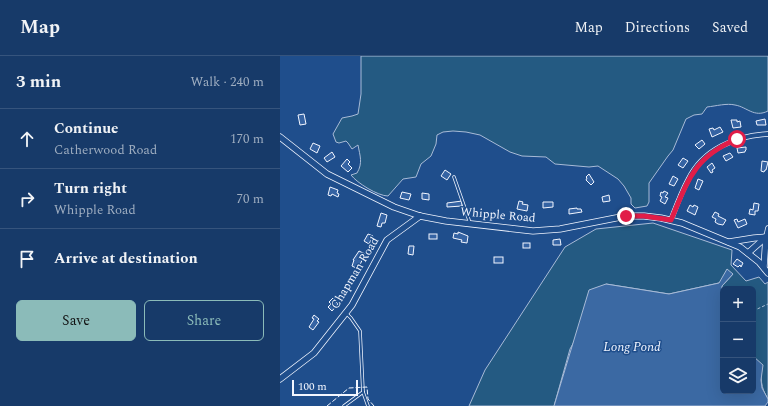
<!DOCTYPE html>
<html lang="en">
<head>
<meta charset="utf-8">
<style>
  body { margin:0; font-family:Spectral,serif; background:#244571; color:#f1f3f6 }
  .controls { position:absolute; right:12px; bottom:12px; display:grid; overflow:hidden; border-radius:6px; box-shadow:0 4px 16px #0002 }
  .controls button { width:36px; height:36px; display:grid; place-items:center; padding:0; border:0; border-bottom:1px solid #36547d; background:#173a69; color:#f1f3f6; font:20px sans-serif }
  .scale { position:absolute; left:12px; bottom:10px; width:66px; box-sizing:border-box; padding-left:4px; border:2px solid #f2f6ff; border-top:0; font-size:11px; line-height:14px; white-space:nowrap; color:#f2f6ff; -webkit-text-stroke:3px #1f4e8c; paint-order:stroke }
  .stop { position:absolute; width:12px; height:12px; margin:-9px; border:3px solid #e11d48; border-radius:50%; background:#fff }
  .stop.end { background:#e11d48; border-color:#fff; box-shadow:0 1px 4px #0008 }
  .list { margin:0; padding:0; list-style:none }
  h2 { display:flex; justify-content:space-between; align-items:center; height:52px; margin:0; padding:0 16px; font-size:17px }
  h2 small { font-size:13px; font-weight:400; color:#9eadc0 }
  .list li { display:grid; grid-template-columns:26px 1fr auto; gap:12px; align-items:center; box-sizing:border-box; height:60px; padding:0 16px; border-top:1px solid #36547d }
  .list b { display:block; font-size:15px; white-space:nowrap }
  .list p { margin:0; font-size:13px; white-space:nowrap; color:#9eadc0 }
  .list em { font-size:13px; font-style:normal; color:#9eadc0 }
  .actions { display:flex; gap:8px; padding:12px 16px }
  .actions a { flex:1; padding:9px 0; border:1px solid #8bbbb9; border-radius:6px; text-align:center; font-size:14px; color:#8bbbb9 }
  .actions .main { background:#8bbbb9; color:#111 }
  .icon { flex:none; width:22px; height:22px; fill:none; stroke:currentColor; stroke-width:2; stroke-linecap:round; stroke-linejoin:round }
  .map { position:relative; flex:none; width:488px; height:350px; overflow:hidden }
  header { display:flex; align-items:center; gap:24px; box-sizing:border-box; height:56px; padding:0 20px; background:#173a69; border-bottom:1px solid #36547d }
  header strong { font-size:19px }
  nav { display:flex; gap:22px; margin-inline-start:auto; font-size:14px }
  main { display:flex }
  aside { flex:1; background:#173a69 }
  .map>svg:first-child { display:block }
  .green { fill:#245a82; stroke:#a8bbd7 }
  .water { fill:#3b69a3; stroke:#a8bbd7 }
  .building { fill:#3563a3; stroke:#f2f6ff }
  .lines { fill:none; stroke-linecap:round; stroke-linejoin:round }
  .lane-casing { stroke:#f2f6ff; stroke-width:3.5 }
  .street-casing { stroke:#f2f6ff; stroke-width:5.5 }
  .secondary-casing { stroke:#f2f6ff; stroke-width:7 }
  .path { stroke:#b3c4dc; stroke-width:1; stroke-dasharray:3 2; stroke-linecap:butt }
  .lane { stroke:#1f4e8c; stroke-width:2 }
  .street { stroke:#1f4e8c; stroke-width:4 }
  .secondary { stroke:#1f4e8c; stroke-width:5.5 }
  .fence { stroke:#f2f6ff; stroke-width:1; stroke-dasharray:5 2; stroke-linecap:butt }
  .route { stroke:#e11d48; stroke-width:5 }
  .labels { text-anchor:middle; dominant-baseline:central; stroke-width:3; stroke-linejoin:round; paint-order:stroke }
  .street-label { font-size:12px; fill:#f2f6ff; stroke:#1f4e8c }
  .water-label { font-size:13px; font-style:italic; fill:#f2f6ff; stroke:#1f4e8c }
</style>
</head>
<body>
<header>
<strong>Map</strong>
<nav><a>Map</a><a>Directions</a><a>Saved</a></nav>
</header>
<main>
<aside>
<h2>3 min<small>Walk · 240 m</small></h2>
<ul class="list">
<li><svg class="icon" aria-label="ahead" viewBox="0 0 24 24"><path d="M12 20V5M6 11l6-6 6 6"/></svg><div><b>Continue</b><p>Catherwood Road</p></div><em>170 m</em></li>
<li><svg class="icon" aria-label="right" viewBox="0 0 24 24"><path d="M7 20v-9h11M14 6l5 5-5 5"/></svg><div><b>Turn right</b><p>Whipple Road</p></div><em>70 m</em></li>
<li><svg class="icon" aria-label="arrive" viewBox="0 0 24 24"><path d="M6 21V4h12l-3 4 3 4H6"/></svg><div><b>Arrive at destination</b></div></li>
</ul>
<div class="actions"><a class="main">Save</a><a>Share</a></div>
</aside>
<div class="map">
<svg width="488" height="350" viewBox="0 0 488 350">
  <rect width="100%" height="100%" fill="#1f4e8c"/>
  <g class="green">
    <path d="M81 0H488V55C474 62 467 51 455 49 447 47 436 50 427 51L422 58 414 59 406 63 393 94 388 100 369 127V146L367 150 355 152 351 148V142L344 130 338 123 318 110 309 111 275 108 266 101 242 100 230 96 200 79 186 76 173 75 163 76 157 79 156 88 151 100 141 108 136 121 123 123 108 140C98 140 77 127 71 119L77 117C83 107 80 100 78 89L72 93 68 87 66 85 59 87 56 86 53 78 62 62 72 60 78 58 81 38Z"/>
    <path d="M373 167 452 194 451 209 466 225 479 221 485 228 488 226V343C480 330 481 324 482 309L473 300V233H443V237H441L442 230 453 218 439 227 389 238 326 228 290 293 274 350H189L205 314 285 191 316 173Z"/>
  </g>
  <path class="water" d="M447 213 453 218 442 230 441 237H443V335H473V300L483 309 481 324 482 332 488 343V346L485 350H274L309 234 326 228 389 238 439 227Z"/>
  <g class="building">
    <path d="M24 58 26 68 20 69 18 59Z"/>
    <path d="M485 63 486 69H477L476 65Z"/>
    <path d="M451 64H457V66L460 65 461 71 453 72Z"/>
    <path d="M440 71 443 76 432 81 429 73 433 72 434 74Z"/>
    <path d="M422 84 425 88 419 93 415 89Z"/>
    <path d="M33 87 40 90 37 97 30 93Z"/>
    <path d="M466 91V94L465 95V96L458 97 457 92Z"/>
    <path d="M52 96 55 101 47 106 44 102Z"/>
    <path d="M450 97 453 101 446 105 443 100Z"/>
    <path d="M403 102 408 105 403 112 398 109Z"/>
    <path d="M67 103 70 106 68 108 72 112 68 116 61 110Z"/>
    <path d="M482 105 488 106 486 114H485L484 116 481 115Z"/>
    <path d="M432 107 435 112 432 114 433 116 431 117 427 111Z"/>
    <path d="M165 114 171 118 167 124 161 120Z"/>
    <path d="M309 118 314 126 311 129 306 124 307 122 306 121Z"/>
    <path d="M393 120 398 123 394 130 389 128Z"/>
    <path d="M418 123 423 125 419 134 415 132Z"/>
    <path d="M50 131 58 134 57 137 59 138 58 141 52 138 51 140 48 139Z"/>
    <path d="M384 135 388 137 385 141 388 142 385 148 380 145 382 141 380 140 381 136 383 137Z"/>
    <path d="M122 136 131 138 129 144 120 142Z"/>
    <path d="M142 137 149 138V144L142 143Z"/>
    <path d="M329 139 330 145 323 146 322 141Z"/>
    <path d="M182 145V150L167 151V147Z"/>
    <path d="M239 145 243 146 242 148 248 149 247 155 237 153Z"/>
    <path d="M263 146H273V151L263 152Z"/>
    <path d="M474 147 479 148 478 155H475V159L469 158 470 153 473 154Z"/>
    <path d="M410 149 413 151 414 149 418 151 415 159 407 155Z"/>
    <path d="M297 152V153H301L302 156 289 158V153Z"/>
    <path d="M435 156 439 158 438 160 446 164 443 169 438 168 435 166 436 163 432 161Z"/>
    <path d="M101 157 107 159 105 167H102L101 171 97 170Z"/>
    <path d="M457 163 458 166 465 163 467 168 458 172 454 164Z"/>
    <path d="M178 176 188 180 187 187 181 186 182 184 173 182 174 177 178 178Z"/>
    <path d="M88 178 93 180 89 188 84 185Z"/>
    <rect x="149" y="178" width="8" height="5"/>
    <path d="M280 183 281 189H273V184Z"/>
    <rect x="243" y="187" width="7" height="5"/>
    <path d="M129 190H134L133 199 128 198Z"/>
    <path d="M79 195 85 198 78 213 72 210 74 204H73Z"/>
    <rect x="214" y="201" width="9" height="6"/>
    <path d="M457 203 463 207 461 211 460 209 458 211 453 208Z"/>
    <path d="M53 242 58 248 52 255 48 251 51 248 49 246Z"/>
    <path d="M34 259 39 263 37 265 39 266 33 274 29 271 34 263 32 262Z"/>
  </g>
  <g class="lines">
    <g class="lane-casing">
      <g id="lane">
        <path d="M174 121 190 167"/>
        <path d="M66 257 71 262 80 275 83 336 88 350"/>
        <path d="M64 350 83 336"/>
      </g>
    </g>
    <g class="street-casing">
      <g id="street">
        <path d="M391 164C396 151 401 137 408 124 423 93 455 80 488 78"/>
        <path d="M486 181 488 172"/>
      </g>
    </g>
    <g class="secondary-casing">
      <g id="secondary">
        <path d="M0 81 47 118 114 151 140 160 166 165 253 175 280 173 346 160H364L381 162 402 167 460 191 479 206 488 217"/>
        <path d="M449 186 474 182 486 181 484 211"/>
        <path d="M468 197 486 181"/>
        <path d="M0 323 34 297 72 249 107 184 140 160"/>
      </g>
    </g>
    <path class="path" d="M473 255 488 248"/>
    <use href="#lane" class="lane"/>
    <use href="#street" class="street"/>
    <use href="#secondary" class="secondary"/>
    <path class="fence" d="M47 350 69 332 87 331 88 343 94 350"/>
  </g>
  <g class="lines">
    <path class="route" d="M346 160H364L391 164C408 124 414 101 457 83"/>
  </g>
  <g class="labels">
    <g class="street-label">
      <text transform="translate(218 159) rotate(5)">Whipple Road</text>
      <text transform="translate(75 217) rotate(-59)">Chapman Road</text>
    </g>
    <g class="water-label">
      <text x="352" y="291">Long Pond</text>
    </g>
  </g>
</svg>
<div class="controls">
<button>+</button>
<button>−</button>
<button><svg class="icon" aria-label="layers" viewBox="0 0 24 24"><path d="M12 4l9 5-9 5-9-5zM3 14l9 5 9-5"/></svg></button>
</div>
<div class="scale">100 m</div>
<div class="stop" style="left:457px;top:83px"></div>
<div class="stop end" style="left:346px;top:160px"></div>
</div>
</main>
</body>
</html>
